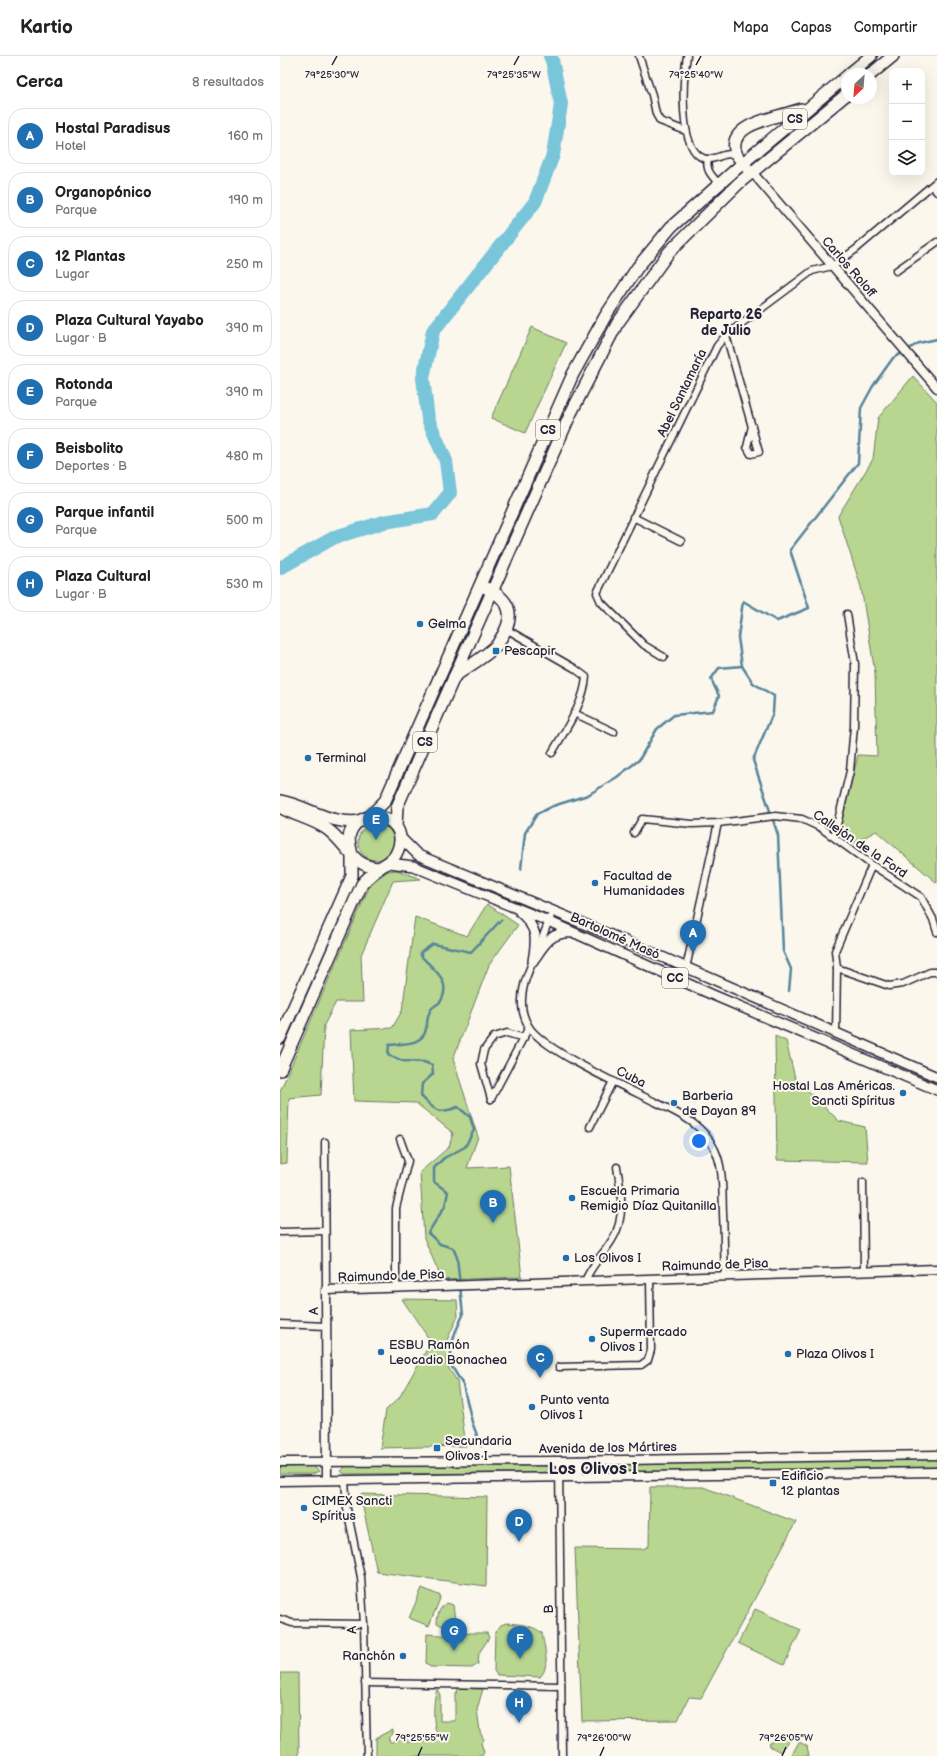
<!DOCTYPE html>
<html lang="es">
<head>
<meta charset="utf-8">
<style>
  body { margin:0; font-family:"Balsamiq Sans",sans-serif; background:#f6f6f6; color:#222 }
  .controls { position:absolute; right:12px; top:12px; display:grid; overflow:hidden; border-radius:8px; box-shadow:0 4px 16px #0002 }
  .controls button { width:36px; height:36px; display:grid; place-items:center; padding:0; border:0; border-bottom:1px solid #e0e0e0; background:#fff; color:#222; font:20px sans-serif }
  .compass { position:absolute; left:561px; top:12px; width:36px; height:36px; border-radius:50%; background:#fff; box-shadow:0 4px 16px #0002; rotate:206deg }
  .you { position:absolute; left:419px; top:1085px; width:14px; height:14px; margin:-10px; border:3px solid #fff; border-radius:50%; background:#1a73e8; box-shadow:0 0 0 6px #1a73e833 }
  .badge { display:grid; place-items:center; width:26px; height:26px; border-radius:50%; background:#1f6fb2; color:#fff; font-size:13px; font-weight:700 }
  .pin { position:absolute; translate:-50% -33px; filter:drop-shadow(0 1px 2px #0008) }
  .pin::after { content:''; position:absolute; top:21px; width:14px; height:12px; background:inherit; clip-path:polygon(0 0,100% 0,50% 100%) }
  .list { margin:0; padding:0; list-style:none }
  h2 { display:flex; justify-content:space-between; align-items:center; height:52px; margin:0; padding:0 16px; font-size:17px }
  h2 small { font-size:13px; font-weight:400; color:#767676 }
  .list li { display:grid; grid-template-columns:26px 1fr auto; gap:12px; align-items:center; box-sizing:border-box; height:56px; margin:0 8px 8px; padding:0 8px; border:1px solid #e0e0e0; border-radius:16px }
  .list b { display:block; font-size:15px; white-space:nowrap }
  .list p { margin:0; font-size:13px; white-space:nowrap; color:#767676 }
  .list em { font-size:13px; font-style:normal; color:#767676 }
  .icon { flex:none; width:22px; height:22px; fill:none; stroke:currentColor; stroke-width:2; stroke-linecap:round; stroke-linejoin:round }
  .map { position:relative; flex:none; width:657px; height:1700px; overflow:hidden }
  header { display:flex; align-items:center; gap:24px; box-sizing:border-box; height:56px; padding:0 20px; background:#fff; border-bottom:1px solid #e0e0e0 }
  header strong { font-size:19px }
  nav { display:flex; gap:22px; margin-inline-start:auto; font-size:14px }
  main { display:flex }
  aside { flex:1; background:#fff }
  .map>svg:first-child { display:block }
  .green { fill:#b8d68f; stroke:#6d7c65 }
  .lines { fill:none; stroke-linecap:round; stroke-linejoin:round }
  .stream { stroke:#56849a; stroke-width:2.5 }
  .river { stroke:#79c5d9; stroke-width:14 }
  .street-casing { stroke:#22223b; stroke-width:9 }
  .secondary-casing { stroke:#22223b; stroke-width:11 }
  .primary-casing { stroke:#22223b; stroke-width:12 }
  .highway-casing { stroke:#22223b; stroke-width:14 }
  .street { stroke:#fbf7ec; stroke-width:6 }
  .secondary { stroke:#fbf7ec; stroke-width:8 }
  .primary { stroke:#fbf7ec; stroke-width:9 }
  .highway { stroke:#fbf7ec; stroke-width:11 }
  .ticks { fill:none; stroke:#22223b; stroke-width:1.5 }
  .poi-dot { fill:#1f6fb2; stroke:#fbf7ec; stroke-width:1.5 }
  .labels { text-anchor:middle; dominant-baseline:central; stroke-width:4; stroke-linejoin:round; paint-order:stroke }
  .shield { fill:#fbf7ec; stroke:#636270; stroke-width:1 }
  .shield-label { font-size:12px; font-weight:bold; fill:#22223b }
  .street-label { font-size:13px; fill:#22223b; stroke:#fbf7ec }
  .poi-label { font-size:13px; fill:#22223b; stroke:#fbf7ec; text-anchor:start }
  .neighbourhood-label { font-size:14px; font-weight:bold; fill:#22223b; stroke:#fbf7ec }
  .district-label { font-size:17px; font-weight:bold; fill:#22223b; stroke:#fbf7ec }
  .ticks-label { font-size:10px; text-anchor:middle; fill:#22223b; stroke:#fbf7ec; stroke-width:4; stroke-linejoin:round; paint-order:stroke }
</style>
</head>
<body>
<header>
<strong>Kartio</strong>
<nav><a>Mapa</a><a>Capas</a><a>Compartir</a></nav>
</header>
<main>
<aside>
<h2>Cerca<small>8 resultados</small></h2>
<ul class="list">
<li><span class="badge">A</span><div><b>Hostal Paradisus</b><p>Hotel</p></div><em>160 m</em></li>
<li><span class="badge">B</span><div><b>Organopónico</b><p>Parque</p></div><em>190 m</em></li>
<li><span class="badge">C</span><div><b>12 Plantas</b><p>Lugar</p></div><em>250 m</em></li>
<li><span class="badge">D</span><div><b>Plaza Cultural Yayabo</b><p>Lugar · B</p></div><em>390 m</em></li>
<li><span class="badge">E</span><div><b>Rotonda</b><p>Parque</p></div><em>390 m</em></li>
<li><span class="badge">F</span><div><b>Beisbolito</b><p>Deportes · B</p></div><em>480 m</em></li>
<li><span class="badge">G</span><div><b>Parque infantil</b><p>Parque</p></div><em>500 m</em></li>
<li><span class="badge">H</span><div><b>Plaza Cultural</b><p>Lugar · B</p></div><em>530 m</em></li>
</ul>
</aside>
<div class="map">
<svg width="657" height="1700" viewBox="0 0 657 1700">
  <rect width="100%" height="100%" fill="#fbf7ec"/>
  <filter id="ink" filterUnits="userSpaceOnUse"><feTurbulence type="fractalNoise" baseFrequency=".025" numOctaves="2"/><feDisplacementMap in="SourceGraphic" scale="8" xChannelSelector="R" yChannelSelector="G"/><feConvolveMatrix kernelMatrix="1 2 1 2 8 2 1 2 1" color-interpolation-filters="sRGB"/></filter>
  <g filter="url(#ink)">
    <g class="green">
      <path d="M252 271 286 287 245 377 211 362Z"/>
      <path d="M633 320 657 346V827L596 775 574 787 559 776 578 699 597 700 595 617 581 531 558 460 593 403 598 362Z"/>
      <circle cx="96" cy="786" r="18"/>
      <path d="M117 814 141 823 113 825 81 899 83 946H56L44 969 41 1039 9 1042 7 1107 0 1108V1035L91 827 108 815Z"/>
      <path d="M207 848 238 869 209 909 173 1003 198 1081 187 1112 229 1110 242 1221 162 1224 144 1182 140 1116 169 1091 173 1077 136 1047 74 1045 71 974 112 972 122 955 135 861 187 880Z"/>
      <path d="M495 980 506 985 515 1022 559 1065 585 1071 588 1106 497 1104Z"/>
      <path d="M122 1243 177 1244 178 1260 167 1284 166 1308 177 1325 186 1390 100 1392 106 1354 119 1342 151 1286Z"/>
      <path d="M657 1403V1411L311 1417 306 1412 311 1408Z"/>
      <path d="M263 1409 269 1412 263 1417 65 1418 60 1415 66 1410Z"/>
      <path d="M33 1410 39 1415 33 1418H0V1411Z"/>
      <path d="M370 1431H423L516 1466 421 1642 409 1641 398 1664 302 1665 295 1492 363 1493 369 1490Z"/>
      <path d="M80 1438 207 1441 206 1530 97 1516Z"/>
      <path d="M142 1532 161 1540 149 1570 129 1562Z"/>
      <path d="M167 1547 173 1549 175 1564 172 1570 166 1572 157 1567C157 1559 160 1550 167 1547Z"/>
      <path d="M475 1553 521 1574 504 1609 458 1587Z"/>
      <path d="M226 1567C238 1568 253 1569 262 1577 264 1591 271 1610 260 1621L217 1619 214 1615 215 1576 221 1569Z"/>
      <path d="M190 1577H207L209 1582 199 1597 198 1608 192 1612 150 1611 146 1607 147 1578 176 1580Z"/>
      <path d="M0 1617H18L19 1700H0Z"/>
      <path d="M179 1632 203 1633 197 1653 200 1676 204 1684 201 1687 204 1696 202 1700H96V1682L113 1673V1678L108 1682 111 1687 114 1684H119L120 1682 127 1681V1686L167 1685 166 1679H158C152 1672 153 1642 157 1633L160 1639V1665H175V1639Z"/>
      <path d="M504 1679 511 1682 501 1696 491 1691 489 1688 498 1681Z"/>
      <path d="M519 1686 527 1690 529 1700H511Z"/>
    </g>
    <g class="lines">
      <g class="stream">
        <path d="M462 610 473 627 494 640 493 657 473 704 498 779 503 895 511 913 509 935"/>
        <path d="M241 813 245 777 257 758 273 750 308 739 337 721 359 704 377 673 394 659 433 655 439 640 431 623 439 612 462 610 458 581 463 545 497 565 529 552 510 494 578 407 581 352 593 330 613 302 639 287 657 283"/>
        <path d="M201 1390 192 1366 183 1329 171 1309V1291L175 1277 183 1259 177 1201 173 1192 160 1188 148 1177 165 1150 168 1136 154 1126V1112L164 1102 185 1091 194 1074 190 1061 178 1051C157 1059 155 1054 141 1040L142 1028 153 1018 152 1009 144 1006 123 1005 108 999 109 989C122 987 143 990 146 973 148 967 146 962 150 955 152 950 158 949 161 945 172 925 154 914 142 901L140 897 153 888 191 896 221 864"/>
      </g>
      <path class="river" d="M0 512 55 481 104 466 153 458 170 437 166 405 148 363 143 322 153 275 255 146 273 99 281 48 272 4 270 0"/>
      <g class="street-casing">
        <g id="street">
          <path d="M359 0 372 39 376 58 380 65 406 75"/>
          <path d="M407 0C403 22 398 92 423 102 431 105 436 101 444 99 447 98 452 98 456 98"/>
          <path d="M428 104C425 114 433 121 439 128"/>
          <path d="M652 130 657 136"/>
          <path d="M616 215 657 186"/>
          <path d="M446 279 479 396 471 398 467 391 472 370"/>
          <path d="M353 461 401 485"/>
          <path d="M226 573 294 612 306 621C304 648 285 674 272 697"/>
          <path d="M384 601 364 589 321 546 317 537 437 290 446 279 532 215 552 210 575 194 657 125"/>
          <path d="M294 657 334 676"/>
          <path d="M354 777 362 763 412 768 438 767 495 760 522 763 541 772 592 809 641 841 653 863 657 876"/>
          <path d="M554 781 570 715 574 670 575 608 567 558"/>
          <path d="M258 893 273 854"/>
          <path d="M254 902C248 917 241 931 242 948 242 956 245 964 249 971 264 994 340 1029 367 1042 393 1055 423 1066 435 1094 444 1113 442 1137 443 1157 444 1178 444 1199 445 1220"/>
          <path d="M406 912 438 767"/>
          <path d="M557 912 609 930 623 928 650 916H657"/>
          <path d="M556 978 557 912 555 895 592 809"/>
          <path d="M211 1043 201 1008 204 994 214 981 227 977 244 982"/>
          <path d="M211 1043 249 971"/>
          <path d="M310 1071 333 1025"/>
          <path d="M45 1086 46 1234"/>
          <path d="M583 1126 584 1216"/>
          <path d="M0 1176 45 1175"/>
          <path d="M305 1225C312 1208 323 1199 332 1184 346 1163 341 1134 337 1111"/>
          <path d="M116 1232V1152L128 1105 120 1083"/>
          <path d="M0 1268 46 1270"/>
          <path d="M279 1311 361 1309 368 1304 371 1294 370 1223"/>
          <path d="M279 1405 282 1700"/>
          <path d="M65 1424 67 1453 81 1521 84 1568 87 1700"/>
          <path d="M0 1563 12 1567 84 1568"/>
          <path d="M85 1627 281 1630"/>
        </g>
      </g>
      <g class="secondary-casing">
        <g id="secondary">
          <path d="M472 116 657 332"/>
          <path d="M298 1405 299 1422"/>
          <path d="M0 1406 279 1405 657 1399"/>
          <path d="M47 1424 46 1234 657 1213"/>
          <path d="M0 1425 657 1416"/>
        </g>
      </g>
      <g class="primary-casing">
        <g id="primary">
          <path d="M121 782 138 799 350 887 657 1021"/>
          <path d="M109 807 133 810 268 865 433 939 657 1034"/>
          <path d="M240 856C258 873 257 882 253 905"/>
          <path d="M255 902C265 887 272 875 293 877"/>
        </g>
      </g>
      <g class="highway-casing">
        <g id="highway">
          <path d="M569 18 591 0"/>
          <path d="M591 18 613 0"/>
          <path d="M467 112C464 107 457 102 456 97 445 66 503 61 521 53"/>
          <path d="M174 621C188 610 204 602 217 589 219 586 221 582 223 579 236 557 228 542 206 532"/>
          <path d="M0 745C28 750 51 770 81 765"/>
          <path d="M0 751C15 760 33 763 47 773 67 787 72 811 99 812"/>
          <path d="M88 762 105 745 293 318 326 259 357 212 391 171 463 107 567 20"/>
          <path d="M116 770 117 751 145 687 291 357 337 268 389 196 459 127 567 38"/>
          <path d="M0 982 72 820C72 814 72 808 72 801 72 793 67 786 70 777 82 746 135 762 116 798 112 806 104 808 98 813 92 818 87 822 82 828L0 1014"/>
        </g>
      </g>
      <use href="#street" class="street"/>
      <use href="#secondary" class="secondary"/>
      <use href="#primary" class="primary"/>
      <use href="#highway" class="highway"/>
    </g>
  </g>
  <path class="ticks" d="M52 9 57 0M234 9 239 0M416 9 421 0M138 1700 142 1691M320 1700 324 1691M502 1700 506 1691"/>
  <g class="poi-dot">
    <circle cx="140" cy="568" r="4"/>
    <rect x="212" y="591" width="8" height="8" rx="2"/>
    <circle cx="28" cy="702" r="4"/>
    <circle cx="315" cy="827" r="4"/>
    <circle cx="623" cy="1037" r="4"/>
    <circle cx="394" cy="1047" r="4"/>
    <circle cx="292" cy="1142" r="4"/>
    <circle cx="286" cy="1202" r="4"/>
    <circle cx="312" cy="1283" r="4"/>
    <circle cx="101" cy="1296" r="4"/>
    <circle cx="508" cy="1298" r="4"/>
    <circle cx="252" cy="1351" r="4"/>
    <rect x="153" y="1388" width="8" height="8" rx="2"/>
    <rect x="489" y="1423" width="8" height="8" rx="2"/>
    <circle cx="24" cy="1452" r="4"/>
    <circle cx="123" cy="1600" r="4"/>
  </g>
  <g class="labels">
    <g class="shield">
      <rect x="503" y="53" width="24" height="20" rx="3"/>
      <rect x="256" y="364" width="24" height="20" rx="3"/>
      <rect x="133" y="676" width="24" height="20" rx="3"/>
      <rect x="382" y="912" width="26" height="20" rx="3"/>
    </g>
    <g class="shield-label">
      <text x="515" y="63">CS</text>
      <text x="268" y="374">CS</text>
      <text x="145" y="686">CS</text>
      <text x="395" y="922">CC</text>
    </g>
    <g class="street-label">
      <text transform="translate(569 211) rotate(49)">Carlos Roloff</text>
      <text transform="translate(402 337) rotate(-64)">Abel Santamaría</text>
      <text transform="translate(580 788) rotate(34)">Callejón de la Ford</text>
      <text transform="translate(335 880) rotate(24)">Bartolomé Masó</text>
      <text transform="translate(351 1021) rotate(27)">Cuba</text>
      <text transform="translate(435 1209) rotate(-2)">Raimundo de Pisa</text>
      <text transform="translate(111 1220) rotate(-2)">Raimundo de Pisa</text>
      <text transform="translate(34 1255) rotate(-90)">A</text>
      <text transform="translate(328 1392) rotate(-1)">Avenida de los Mártires</text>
      <text transform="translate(269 1553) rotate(-91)">B</text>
      <text transform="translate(72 1574) rotate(-92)">A</text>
    </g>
    <g class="poi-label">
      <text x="148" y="568">Gelma</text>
      <text x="224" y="595">Pescapir</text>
      <text x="36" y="702">Terminal</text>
      <text x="323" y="820">Facultad de<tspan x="323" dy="15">Humanidades</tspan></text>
      <text x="615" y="1030" text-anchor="end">Hostal Las Américas.<tspan x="615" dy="15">Sancti Spíritus</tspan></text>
      <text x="402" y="1040">Barberia<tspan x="402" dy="15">de Dayan 89</tspan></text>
      <text x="300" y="1135">Escuela Primaria<tspan x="300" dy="15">Remigio Díaz Quitanilla</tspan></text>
      <text x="294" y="1202">Los Olivos I</text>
      <text x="320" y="1276">Supermercado<tspan x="320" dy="15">Olivos I</tspan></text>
      <text x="109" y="1289">ESBU Ramón<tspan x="109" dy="15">Leocadio Bonachea</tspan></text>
      <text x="516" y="1298">Plaza Olivos I</text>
      <text x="260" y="1344">Punto venta<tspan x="260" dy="15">Olivos I</tspan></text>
      <text x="165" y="1385">Secundaria<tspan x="165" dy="15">Olivos I</tspan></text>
      <text x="501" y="1420">Edificio<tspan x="501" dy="15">12 plantas</tspan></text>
      <text x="32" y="1445">CIMEX Sancti<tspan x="32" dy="15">Spíritus</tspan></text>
      <text x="115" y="1600" text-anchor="end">Ranchón</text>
    </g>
    <g class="neighbourhood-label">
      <text x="446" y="258">Reparto 26<tspan x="446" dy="16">de Julio</tspan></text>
    </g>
    <g class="district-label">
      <text x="313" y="1413">Los Olivos I</text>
    </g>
  </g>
  <g class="ticks-label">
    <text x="52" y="22">79°25'30"W</text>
    <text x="234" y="22">79°25'35"W</text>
    <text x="416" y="22">79°25'40"W</text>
    <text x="142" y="1685">79°25'55"W</text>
    <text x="324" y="1685">79°26'00"W</text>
    <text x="506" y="1685">79°26'05"W</text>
  </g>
</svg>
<div class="controls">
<button>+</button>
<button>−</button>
<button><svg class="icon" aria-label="layers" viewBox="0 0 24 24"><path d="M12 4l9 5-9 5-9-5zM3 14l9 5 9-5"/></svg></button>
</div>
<svg class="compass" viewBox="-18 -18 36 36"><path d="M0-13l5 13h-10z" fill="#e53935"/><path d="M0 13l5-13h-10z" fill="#767676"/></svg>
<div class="you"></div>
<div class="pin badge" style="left:413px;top:897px">A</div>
<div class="pin badge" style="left:213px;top:1167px">B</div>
<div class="pin badge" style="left:260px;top:1322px">C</div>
<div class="pin badge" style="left:239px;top:1486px">D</div>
<div class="pin badge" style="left:96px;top:784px">E</div>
<div class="pin badge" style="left:240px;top:1603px">F</div>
<div class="pin badge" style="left:174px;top:1595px">G</div>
<div class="pin badge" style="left:239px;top:1667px">H</div>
</div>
</main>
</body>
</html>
